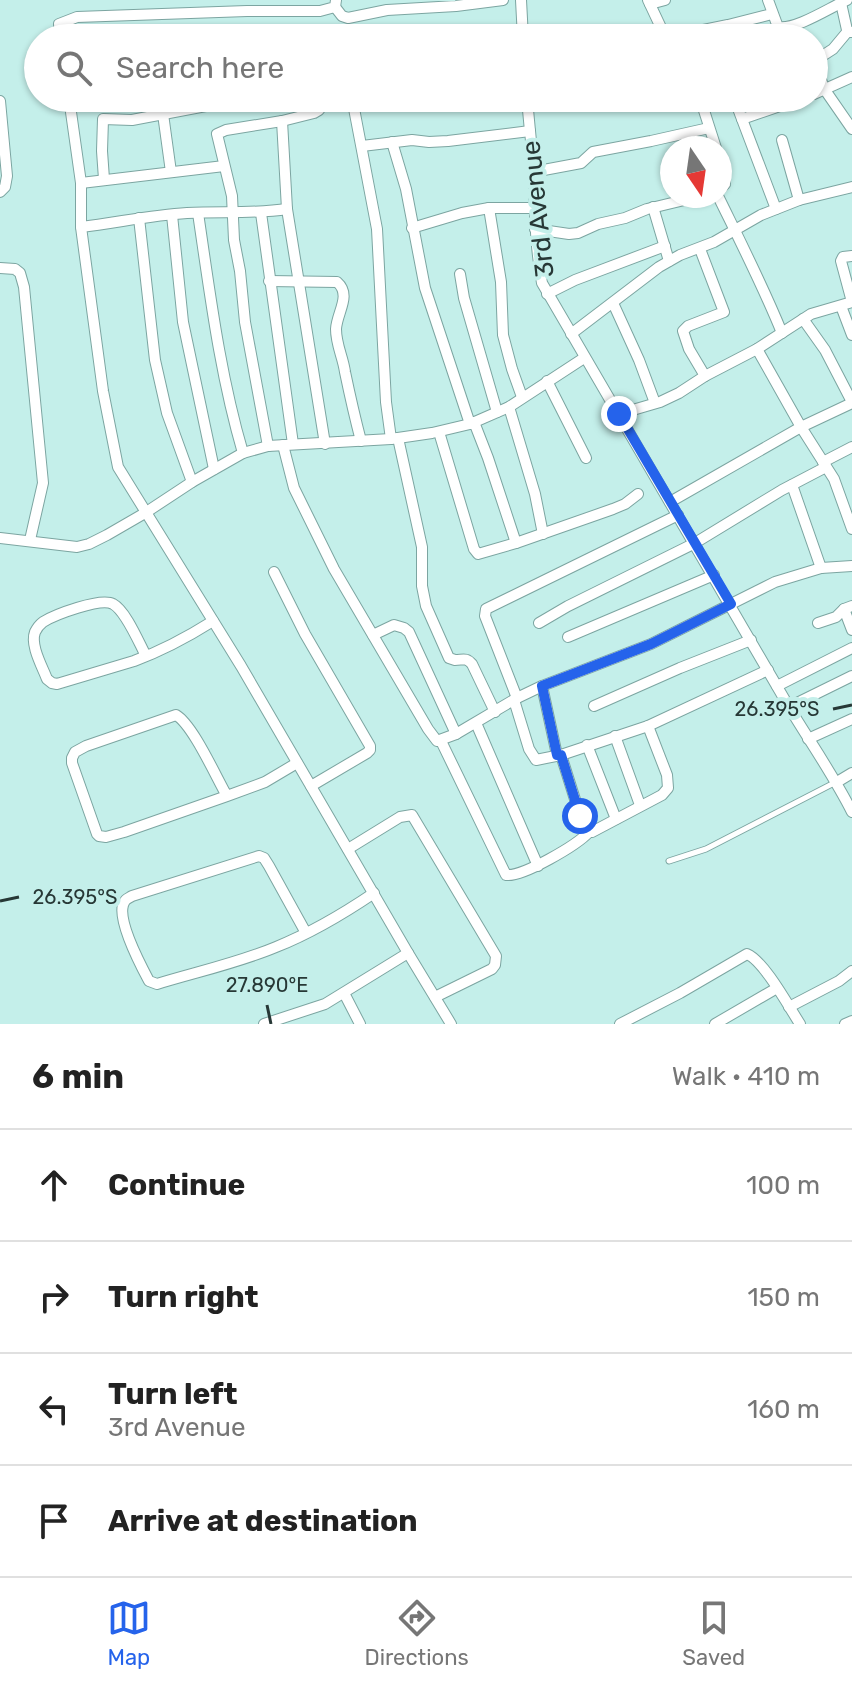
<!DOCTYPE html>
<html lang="en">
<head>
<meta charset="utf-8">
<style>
  body { margin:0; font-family:Rubik,sans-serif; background:#f2f2f2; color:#222 }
  .compass { position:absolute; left:660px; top:136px; width:72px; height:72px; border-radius:50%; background:#fff; box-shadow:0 2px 6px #0004; rotate:167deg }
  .stop { position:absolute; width:24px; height:24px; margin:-18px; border:6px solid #2563eb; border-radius:50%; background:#fff }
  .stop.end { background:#2563eb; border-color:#fff; box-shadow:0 2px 8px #0008 }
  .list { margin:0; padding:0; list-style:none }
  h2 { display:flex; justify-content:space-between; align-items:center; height:104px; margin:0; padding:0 32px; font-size:34px }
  h2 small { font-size:26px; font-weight:400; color:#767676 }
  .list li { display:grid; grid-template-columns:52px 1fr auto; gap:24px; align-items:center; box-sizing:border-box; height:112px; padding:0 32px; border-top:2px solid #e0e0e0 }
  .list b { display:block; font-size:30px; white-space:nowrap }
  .list p { margin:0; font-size:26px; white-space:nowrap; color:#767676 }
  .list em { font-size:26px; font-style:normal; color:#767676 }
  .icon { flex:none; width:44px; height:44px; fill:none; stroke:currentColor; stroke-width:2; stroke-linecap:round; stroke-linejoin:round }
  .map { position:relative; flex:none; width:852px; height:1024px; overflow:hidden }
  .search { position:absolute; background:#fff; box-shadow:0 2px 6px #0004; left:24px; right:24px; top:24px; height:88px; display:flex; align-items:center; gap:20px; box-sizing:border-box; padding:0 28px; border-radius:44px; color:#767676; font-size:30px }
  .sheet { height:552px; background:#fff }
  nav { display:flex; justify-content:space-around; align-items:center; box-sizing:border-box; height:112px; border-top:2px solid #e0e0e0; background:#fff; font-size:22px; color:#767676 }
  nav a { display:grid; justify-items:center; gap:4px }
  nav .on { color:#2563eb }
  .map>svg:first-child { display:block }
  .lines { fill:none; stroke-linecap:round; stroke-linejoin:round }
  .service-casing { stroke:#7ca5a1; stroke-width:7 }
  .minor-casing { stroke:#7ca5a1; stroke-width:12 }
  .service { stroke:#fff; stroke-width:5 }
  .minor { stroke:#fff; stroke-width:10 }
  .route { stroke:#2563eb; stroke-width:10 }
  .ticks { fill:none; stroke:#273836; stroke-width:3 }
  .labels { text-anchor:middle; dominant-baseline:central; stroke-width:8; stroke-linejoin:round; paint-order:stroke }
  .street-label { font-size:26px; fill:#273836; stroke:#c4efea }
  .ticks-label { font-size:20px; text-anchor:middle; fill:#273836; stroke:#c4efea; stroke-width:8; stroke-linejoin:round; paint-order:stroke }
</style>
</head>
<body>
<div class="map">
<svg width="852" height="1024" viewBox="0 0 852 1024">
  <rect width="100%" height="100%" fill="#c4efea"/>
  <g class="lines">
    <g class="service-casing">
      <path id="service" d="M669 861 706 849 836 782"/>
    </g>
    <g class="minor-casing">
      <g id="minor">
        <path d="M521 0 523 38"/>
        <path d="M648 0 664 34 669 37 728 25 772 14"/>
        <path d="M768 0 778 27C796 30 829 8 847 0"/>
        <path d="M841 3 847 30 849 32H852"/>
        <path d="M650 4 665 0"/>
        <path d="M335 7 342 16 348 18 387 10 456 6 503 0"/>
        <path d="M848 31 833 49 816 60 815 65 825 90 852 129"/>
        <path d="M60 38 59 24 77 17 247 11H320L335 7 336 0"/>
        <path d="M814 94 852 77"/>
        <path d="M69 98 81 183V227L103 391 118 467 241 666 408 953 451 1024"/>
        <path d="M352 98 377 229 386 402 391 439"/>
        <path d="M411 98C433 106 459 100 482 98"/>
        <path d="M527 98C529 123 532 149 534 174 535 211 535 246 542 283L789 707C810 742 834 776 852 812"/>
        <path d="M700 98 716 148"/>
        <path d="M734 98 776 209"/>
        <path d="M0 101 7 176 5 187 0 192"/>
        <path d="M163 114 171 172"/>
        <path d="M742 119 803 98"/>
        <path d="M282 121 287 209 325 444"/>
        <path d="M782 140 799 200"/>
        <path d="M392 142 406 189 425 288 470 424"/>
        <path d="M362 146 412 140 429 142 448 141 530 131"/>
        <path d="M720 162 725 184 720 189"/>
        <path d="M533 172 581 163 593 152 651 141 709 128"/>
        <path d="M104 179 102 151 103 119 132 120 248 98"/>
        <path d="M81 183 224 166"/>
        <path d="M718 196C740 241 763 286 782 333"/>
        <path d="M653 207 669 261"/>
        <path d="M489 208 501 282 503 335 512 369 522 397"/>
        <path d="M198 213C210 294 220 375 243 453"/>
        <path d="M261 213 293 444"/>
        <path d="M172 215 183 322 214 469"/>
        <path d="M139 218 155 360 167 413 192 482"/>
        <path d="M81 227C116 223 151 215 187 213 220 211 254 214 287 209"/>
        <path d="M412 228 462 213 489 208H534"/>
        <path d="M535 229 569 234 578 233 598 224 625 218 647 209 701 196"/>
        <path d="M700 249 724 312 688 326 683 331 689 349 705 376"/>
        <path d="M0 268 15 269 20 273 24 287 43 483 30 540"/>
        <path d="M460 274 464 298 497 412"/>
        <path d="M269 281 337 282C352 295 337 312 336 329 336 345 343 357 345 372 350 396 355 418 361 441"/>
        <path d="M547 294 575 280 665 246"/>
        <path d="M852 302 841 261 843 257 852 256"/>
        <path d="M613 303 639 360 655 403"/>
        <path d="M841 306 852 335"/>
        <path d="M803 319 825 350 852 402"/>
        <path d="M571 334 659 267 680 255 714 242 761 215 799 200 852 187"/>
        <path d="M757 349 801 427 834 479 852 529"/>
        <path d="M547 381 586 458"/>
        <path d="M509 407 535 494 543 534"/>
        <path d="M619 414 660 402 679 393 705 376 757 349 811 314 852 302"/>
        <path d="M474 422 488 458 516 543"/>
        <path d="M439 432 474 549 478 554 516 543 613 509 625 504 638 494"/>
        <path d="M398 438 422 547V586L426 606 449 658 455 660C463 660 466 657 472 664L495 712"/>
        <path d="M283 445 294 488 334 569 428 729 437 741 456 734 517 698 542 686 651 644 775 582 821 568 852 566"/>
        <path d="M268 446 245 322 240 271 234 240 232 196 217 134 226 130 282 121 314 113 319 110 327 98"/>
        <path d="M823 462 852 447"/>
        <path d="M792 485 821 568"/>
        <path d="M670 502 801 427 852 403"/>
        <path d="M0 538 77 547 89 544 107 535 145 513 192 482 243 453 268 446 391 439 432 433 470 424 509 407 584 358"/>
        <path d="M274 572 305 634 370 746V750L367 753 311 786"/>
        <path d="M844 609 852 630"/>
        <path d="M539 623 568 606 695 543 782 490 826 467"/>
        <path d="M818 623 836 617 844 609 852 606"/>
        <path d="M373 635 394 625 404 628 409 632 456 734"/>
        <path d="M568 637 714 575"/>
        <path d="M146 656C139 643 126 611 113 604 101 597 54 615 43 622 39 625 37 628 35 632 30 645 42 666 47 679L52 683 57 684 134 661C164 650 186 638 213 621"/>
        <path d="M542 686 557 755"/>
        <path d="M777 686 852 648"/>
        <path d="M517 698 485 616 486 609 678 515"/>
        <path d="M514 700 529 749 536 760 561 755 648 726 768 670"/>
        <path d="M594 706 680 668 751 640"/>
        <path d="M789 707 852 676"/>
        <path d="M476 723 538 866"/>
        <path d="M615 736 640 805"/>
        <path d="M808 739 852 719"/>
        <path d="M441 741 506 875C523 877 577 845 589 832"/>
        <path d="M587 745 616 819"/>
        <path d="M561 755 584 828 586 832H592L662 795 668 788 667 775 648 726"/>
        <path d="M837 782 852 773"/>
        <path d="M227 796C216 777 193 725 176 715L86 746 75 752 72 758V763L97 834 99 836 106 837 124 832 227 796 265 782 297 763"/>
        <path d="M348 849 400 817 412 815 496 956 495 965 492 969 435 997"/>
        <path d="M306 933 269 866 264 858 259 856 132 896C127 899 125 899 123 905 118 922 141 966 149 981L157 984C196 972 238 963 276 947 311 933 343 914 374 893"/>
        <path d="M344 993 360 1024"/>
        <path d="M789 1007 839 981 852 971"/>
        <path d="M264 1024 325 1004 408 953"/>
        <path d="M620 1024 680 993 747 954C764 961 789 1007 800 1024"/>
        <path d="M715 1024 777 988"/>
        <path d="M845 1024 852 1021"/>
      </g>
    </g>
    <use href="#service" class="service"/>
    <use href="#minor" class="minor"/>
  </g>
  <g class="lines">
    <path class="route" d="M580 816 561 755H557L542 686 651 644 731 604 619 414"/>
  </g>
  <path class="ticks" d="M833 709 852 705M0 901 19 897M267 1005 271 1024"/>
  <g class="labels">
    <g class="street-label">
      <text transform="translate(538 209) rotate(-96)">3rd Avenue</text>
    </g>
  </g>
  <g class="ticks-label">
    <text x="777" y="716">26.395°S</text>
    <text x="75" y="904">26.395°S</text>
    <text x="267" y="992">27.890°E</text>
  </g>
</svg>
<svg class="compass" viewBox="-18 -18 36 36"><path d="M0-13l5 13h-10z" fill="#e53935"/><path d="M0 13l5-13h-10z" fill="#767676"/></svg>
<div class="stop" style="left:580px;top:816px"></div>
<div class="stop end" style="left:619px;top:414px"></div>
<div class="search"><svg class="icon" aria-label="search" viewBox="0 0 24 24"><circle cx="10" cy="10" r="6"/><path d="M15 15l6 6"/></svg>Search here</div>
</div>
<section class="sheet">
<h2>6 min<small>Walk · 410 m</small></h2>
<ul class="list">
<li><svg class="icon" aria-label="ahead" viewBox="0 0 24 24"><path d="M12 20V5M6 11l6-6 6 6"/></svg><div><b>Continue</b></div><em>100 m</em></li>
<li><svg class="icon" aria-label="right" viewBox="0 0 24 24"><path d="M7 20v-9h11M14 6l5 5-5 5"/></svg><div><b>Turn right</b></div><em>150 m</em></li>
<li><svg class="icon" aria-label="left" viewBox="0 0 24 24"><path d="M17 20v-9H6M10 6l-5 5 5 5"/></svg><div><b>Turn left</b><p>3rd Avenue</p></div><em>160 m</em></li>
<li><svg class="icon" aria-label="arrive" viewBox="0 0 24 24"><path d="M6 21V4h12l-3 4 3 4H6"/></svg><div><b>Arrive at destination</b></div></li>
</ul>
</section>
<nav>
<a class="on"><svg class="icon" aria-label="map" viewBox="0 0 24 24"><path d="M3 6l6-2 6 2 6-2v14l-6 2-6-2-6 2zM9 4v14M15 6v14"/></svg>Map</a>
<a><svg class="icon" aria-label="directions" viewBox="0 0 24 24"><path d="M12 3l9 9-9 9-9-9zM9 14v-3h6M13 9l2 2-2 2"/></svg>Directions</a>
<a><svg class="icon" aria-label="saved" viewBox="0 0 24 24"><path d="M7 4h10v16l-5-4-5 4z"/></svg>Saved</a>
</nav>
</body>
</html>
